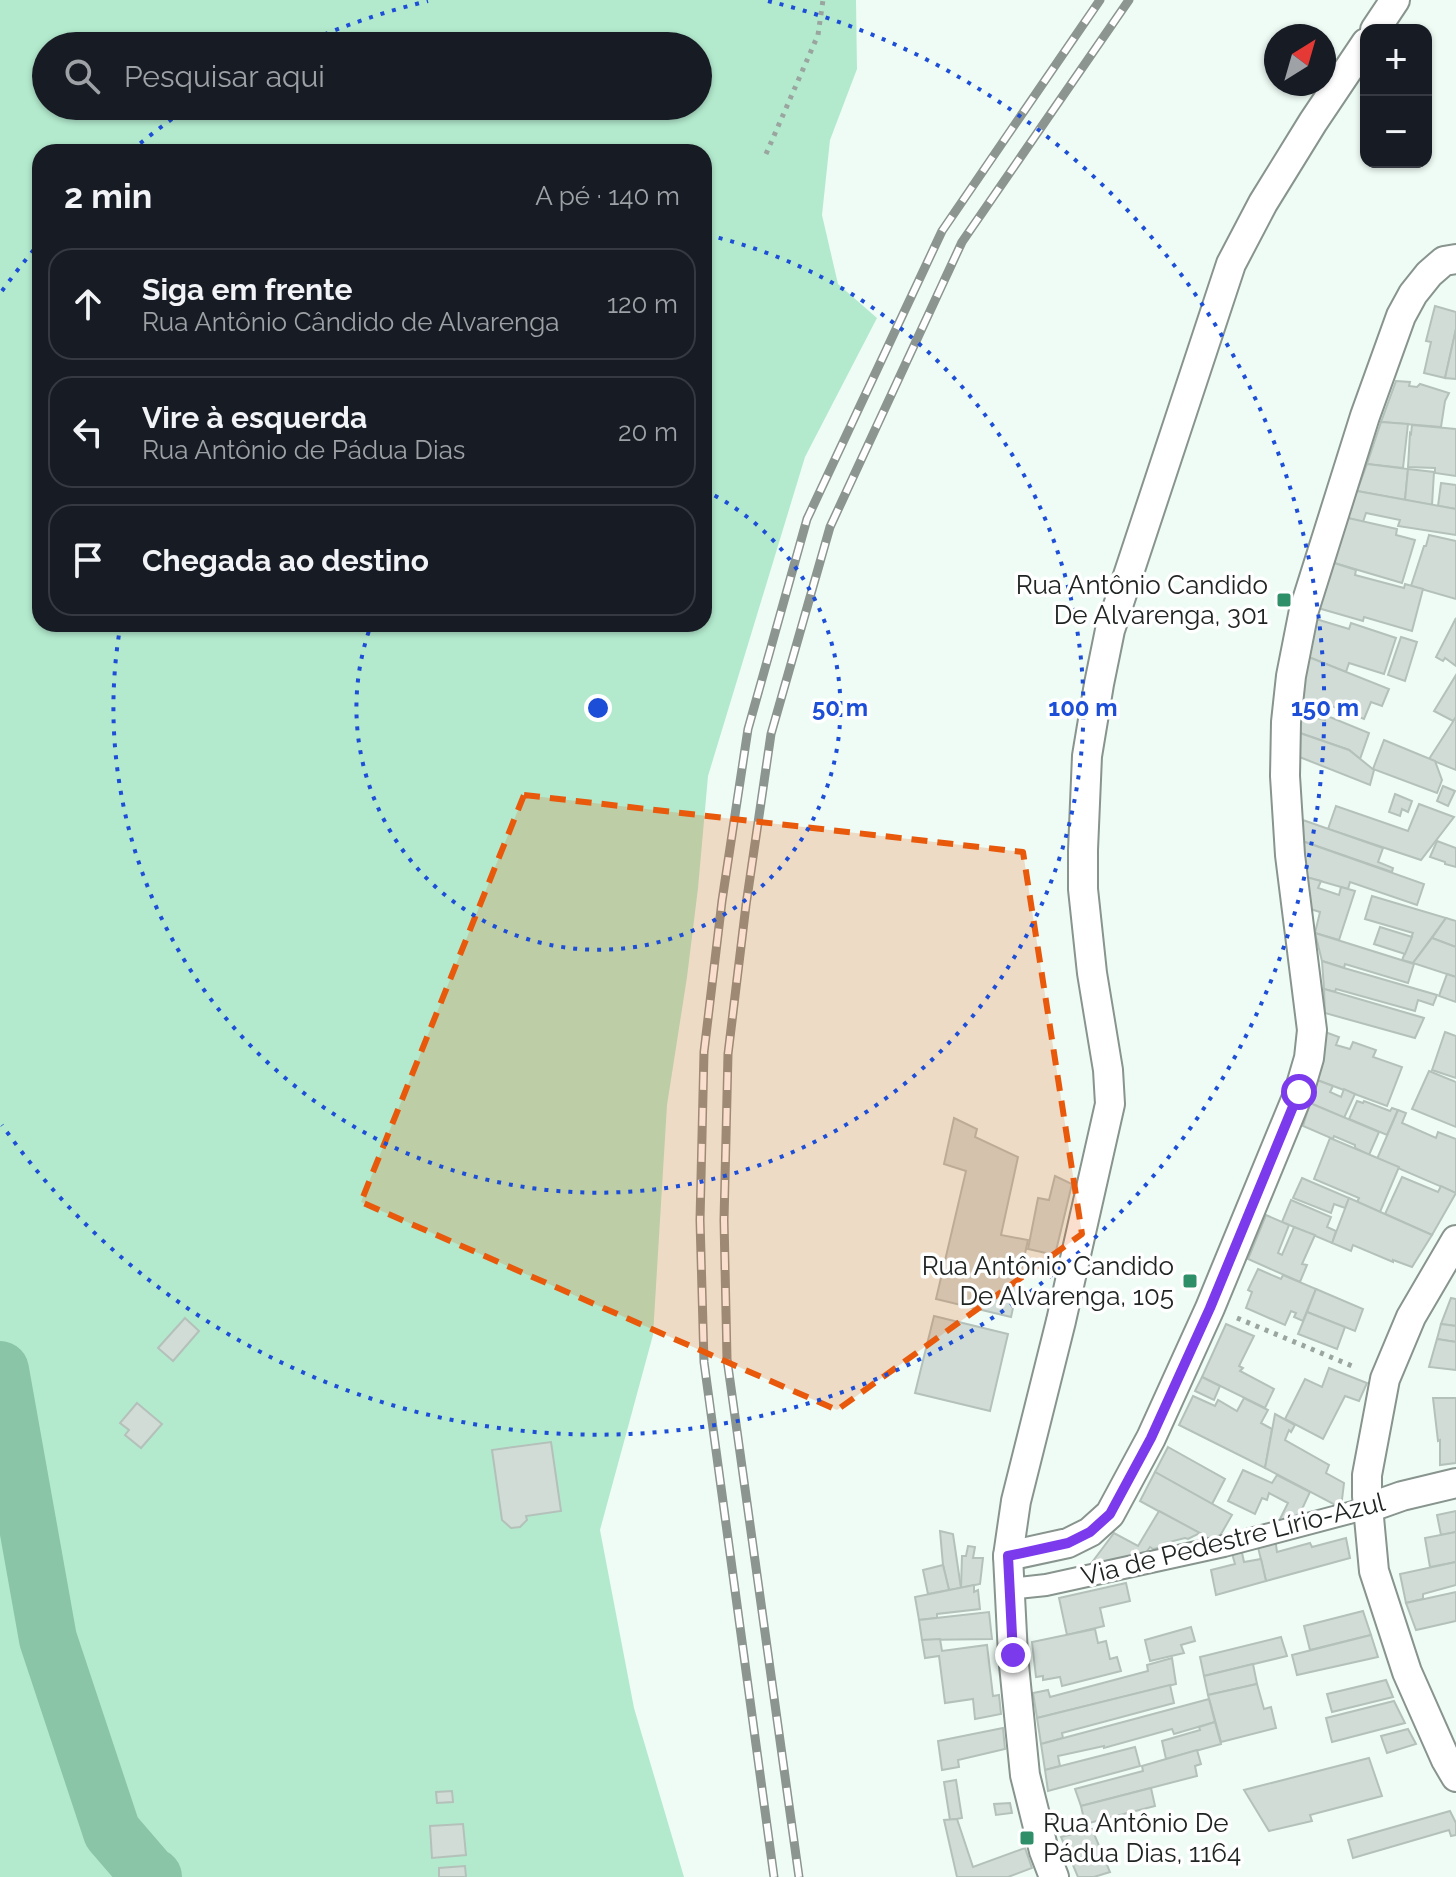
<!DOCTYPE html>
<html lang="pt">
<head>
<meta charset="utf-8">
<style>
  body { margin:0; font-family:Raleway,sans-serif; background:#20242c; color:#f1f3f6 }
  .controls { position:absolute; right:24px; top:24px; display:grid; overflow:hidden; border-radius:16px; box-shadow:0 2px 6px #0004 }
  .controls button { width:72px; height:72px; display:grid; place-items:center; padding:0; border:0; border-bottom:2px solid #363941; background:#171b24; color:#f1f3f6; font:40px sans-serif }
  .compass { position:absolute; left:1264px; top:24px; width:72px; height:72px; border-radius:50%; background:#171b24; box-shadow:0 2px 6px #0004; rotate:37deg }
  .stop { position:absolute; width:24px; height:24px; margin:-18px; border:6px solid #7c3aed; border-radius:50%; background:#fff }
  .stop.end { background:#7c3aed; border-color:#fff; box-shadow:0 2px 8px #0008 }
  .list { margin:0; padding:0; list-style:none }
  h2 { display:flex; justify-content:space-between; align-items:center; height:104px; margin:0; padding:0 32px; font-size:34px }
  h2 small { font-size:26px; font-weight:400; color:#9ea1a6 }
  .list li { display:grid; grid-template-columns:52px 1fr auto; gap:24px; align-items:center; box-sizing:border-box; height:112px; margin:0 16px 16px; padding:0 16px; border:2px solid #363941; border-radius:24px }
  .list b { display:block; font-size:30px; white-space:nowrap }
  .list p { margin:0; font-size:26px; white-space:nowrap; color:#9ea1a6 }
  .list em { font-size:26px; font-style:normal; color:#9ea1a6 }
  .icon { flex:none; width:44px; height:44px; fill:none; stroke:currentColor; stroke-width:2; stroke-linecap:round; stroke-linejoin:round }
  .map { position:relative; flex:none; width:1456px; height:1877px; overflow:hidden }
  .search { position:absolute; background:#171b24; box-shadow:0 2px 6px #0004; left:32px; top:32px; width:680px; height:88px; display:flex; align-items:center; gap:20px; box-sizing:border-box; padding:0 28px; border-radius:44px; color:#9ea1a6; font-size:30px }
  .panel { position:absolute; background:#171b24; box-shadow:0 2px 6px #0004; left:32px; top:144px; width:680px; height:488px; border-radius:24px }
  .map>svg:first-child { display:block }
  .green { fill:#b3eace; fill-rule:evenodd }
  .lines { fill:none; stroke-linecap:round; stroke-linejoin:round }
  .river { stroke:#8ac5a8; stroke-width:58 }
  .building { fill:#d0dcd5; stroke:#b4c0ba; stroke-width:2 }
  .pedestrian-casing { stroke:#88948e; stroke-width:24 }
  .minor-casing { stroke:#88948e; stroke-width:32 }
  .path { stroke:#9ba5a0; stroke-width:5; stroke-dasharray:4 6; stroke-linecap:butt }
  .pedestrian { stroke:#fff; stroke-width:20 }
  .minor { stroke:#fff; stroke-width:28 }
  .rail-casing { stroke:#8c9590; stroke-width:9 }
  .rail { stroke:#fff; stroke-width:6; stroke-dasharray:18; stroke-linecap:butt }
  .route { stroke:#7c3aed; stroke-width:10 }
  .marked { fill:#e8590c; fill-opacity:0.2; stroke:#e8590c; stroke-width:6; stroke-dasharray:16 10; stroke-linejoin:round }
  .ring { fill:none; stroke:#1d4ed8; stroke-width:4; stroke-dasharray:4 8 }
  .poi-dot { fill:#2e8f68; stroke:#fff; stroke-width:3 }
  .labels { text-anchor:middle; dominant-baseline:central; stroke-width:7; stroke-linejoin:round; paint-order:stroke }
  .poi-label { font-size:26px; fill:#202523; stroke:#fff; text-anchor:end }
  .street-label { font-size:26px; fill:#202523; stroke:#fff }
  .centre { fill:#1d4ed8; stroke:#fff; stroke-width:4 }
  .ring-label { font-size:24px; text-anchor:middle; font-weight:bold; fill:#1d4ed8; stroke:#fff; stroke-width:7; stroke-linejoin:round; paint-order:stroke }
</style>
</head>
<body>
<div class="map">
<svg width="1456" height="1877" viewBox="0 0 1456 1877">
  <rect width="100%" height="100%" fill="#effcf5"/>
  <path class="green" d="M0 0H856L857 69 830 140 822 215 838 284 877 318 805 457 708 776 698 888 687 977 667 1105 653 1335 600 1530 634 1708 684 1877H0ZM46 46H698V106H46ZM40 152H704V624H40Z"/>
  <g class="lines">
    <path class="river" d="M0 1370 48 1639 112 1832 149 1875 153 1877"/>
  </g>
  <g class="building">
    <path d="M1435 306 1456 312V329L1445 378 1424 373 1431 342 1426 341Z"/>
    <path d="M1456 329V379L1445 378Z"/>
    <path d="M1396 381 1410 382 1409 386 1417 387 1420 384 1449 393 1445 401 1441 427 1381 422Z"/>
    <path d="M1381 422 1408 424 1403 468 1367 464Z"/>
    <path d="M1412 425 1456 429V476L1435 473V468L1408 467 1410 433 1411 434Z"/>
    <path d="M1367 464 1408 469 1405 500 1357 491Z"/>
    <path d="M1408 469 1434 472 1432 505 1405 500Z"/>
    <path d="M1441 483 1456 485V509L1438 506Z"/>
    <path d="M1357 491 1456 509V535L1398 526 1400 520 1366 513 1363 522 1348 518Z"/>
    <path d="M1348 518 1397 529 1396 535 1415 540 1402 583 1331 562Z"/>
    <path d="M1429 535 1456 541V599L1411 586 1424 546H1426Z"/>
    <path d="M1331 562 1356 570 1355 575 1404 588 1405 584 1423 589 1412 631 1364 617 1363 621 1318 608Z"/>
    <path d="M1456 618V666L1445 658 1443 661 1436 657Z"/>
    <path d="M1316 619 1349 629 1351 623 1396 638 1384 674 1349 663 1346 672 1306 656Z"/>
    <path d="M1401 637 1417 642 1405 681 1388 675Z"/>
    <path d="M1306 656 1389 689 1382 706 1371 702 1364 719 1329 705 1324 715 1301 705Z"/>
    <path d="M1456 675V717L1453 721 1434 711Z"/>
    <path d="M1301 705 1313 710 1312 717 1325 720V715L1369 733 1360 759 1349 750 1297 732Z"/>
    <path d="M1456 717V770L1429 759Z"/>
    <path d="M1297 732 1349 750 1374 770 1370 785 1297 756Z"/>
    <path d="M1384 740 1435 761 1442 780 1437 793 1373 769Z"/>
    <path d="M1443 786 1455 791 1448 806 1437 801Z"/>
    <path d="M1395 794 1412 801 1408 812 1402 809 1400 816 1389 812Z"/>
    <path d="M1419 804 1454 817 1421 860 1328 829 1336 806 1408 831Z"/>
    <path d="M1300 819 1383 848 1378 862 1393 868 1392 872 1302 841Z"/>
    <path d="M1302 841 1424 884 1417 905 1350 882 1348 889 1306 877Z"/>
    <path d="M1437 841 1456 848V867L1445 864V862L1430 857Z"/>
    <path d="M1306 877 1321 881 1318 888 1339 895 1341 887 1355 891 1339 940 1315 933 1320 912 1310 909Z"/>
    <path d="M1372 896 1446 918 1413 963 1402 960 1413 933 1365 919Z"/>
    <path d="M1446 918 1456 921V947L1432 938Z"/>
    <path d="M1380 927 1412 937 1405 954 1374 944Z"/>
    <path d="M1315 933 1414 964 1408 983 1345 964 1344 968 1322 961Z"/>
    <path d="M1432 938 1456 947V977L1413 963Z"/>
    <path d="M1322 961 1344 968 1437 995 1433 1005 1418 1000 1415 1011 1336 989 1335 992 1324 989Z"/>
    <path d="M1447 974 1456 977V1002L1439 996Z"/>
    <path d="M1324 989 1335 992 1424 1018 1415 1038 1325 1013Z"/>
    <path d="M1325 1032 1339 1037 1336 1045 1350 1049 1353 1042 1376 1050 1373 1057 1402 1067 1387 1106 1317 1080Z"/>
    <path d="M1445 1032 1456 1036V1078L1432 1070Z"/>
    <path d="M1429 1071 1456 1082V1127L1412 1109Z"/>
    <path d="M1317 1080 1333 1086 1330 1092 1341 1097 1344 1089 1355 1094 1344 1118 1310 1103Z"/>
    <path d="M1357 1101 1363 1103 1364 1101 1390 1111 1392 1108 1398 1110 1387 1135 1349 1119Z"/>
    <path d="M1310 1103 1379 1132 1369 1155 1355 1148V1145L1334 1136 1333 1139 1303 1126Z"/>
    <path d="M1398 1110 1406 1113 1402 1123 1436 1138 1438 1132 1456 1139V1193L1377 1159Z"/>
    <path d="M954 1118 977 1129 975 1137 1018 1157 1001 1235 1028 1240 1011 1317 936 1299 966 1171 944 1164Z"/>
    <path d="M1330 1138 1399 1167 1380 1212 1357 1202 1359 1198 1314 1179Z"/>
    <path d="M1055 1176 1072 1184 1055 1255 1028 1249 1038 1198 1049 1200Z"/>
    <path d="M1402 1177 1438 1192 1441 1186 1456 1193 1432 1235 1385 1214Z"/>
    <path d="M1302 1178 1349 1198 1345 1208 1334 1204 1331 1213 1293 1198Z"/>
    <path d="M1349 1198 1432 1235 1412 1267 1393 1260V1262L1353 1245 1351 1251 1332 1243Z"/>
    <path d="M1291 1200 1331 1217 1327 1227 1336 1231 1332 1243 1282 1222Z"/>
    <path d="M1266 1215 1289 1225 1278 1253 1282 1255 1294 1227 1315 1235 1302 1264 1307 1265 1300 1282 1248 1259Z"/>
    <path d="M1258 1269 1281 1279 1283 1275 1316 1289 1303 1321 1294 1317 1296 1313 1291 1311 1285 1325 1246 1308 1252 1292 1248 1290Z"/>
    <path d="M1316 1289 1363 1309 1355 1331 1307 1312Z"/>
    <path d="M1451 1298 1456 1299V1326L1441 1324Z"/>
    <path d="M1307 1312 1345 1327 1337 1349 1298 1334Z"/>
    <path d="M934 1316 1008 1334 990 1411 915 1393Z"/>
    <path d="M185 1318 199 1331 173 1361 158 1348Z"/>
    <path d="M1226 1324 1254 1336 1239 1366 1243 1368 1240 1371 1274 1389 1265 1408 1202 1377Z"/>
    <path d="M1441 1324 1456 1326V1342L1437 1339Z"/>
    <path d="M1437 1339 1456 1342V1370L1429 1367Z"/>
    <path d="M1329 1368 1367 1383 1359 1401 1345 1396 1323 1439 1285 1419 1305 1379 1322 1387Z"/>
    <path d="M1202 1377 1220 1386 1214 1400 1195 1391Z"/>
    <path d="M1193 1396 1215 1406 1218 1400 1237 1411 1244 1398 1268 1410 1261 1423 1272 1429 1265 1468 1179 1425Z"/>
    <path d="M1433 1398H1456V1463L1440 1465V1440L1438 1441Z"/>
    <path d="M137 1403 162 1424 141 1448 125 1435 129 1430 120 1423Z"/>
    <path d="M1275 1414 1295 1425 1291 1432 1289 1430 1285 1440 1329 1465 1326 1473 1344 1483 1341 1508 1265 1468Z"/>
    <path d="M551 1442 561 1511 526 1516 527 1520 520 1527 511 1528 502 1520 492 1450Z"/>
    <path d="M1168 1447 1225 1479 1212 1504 1155 1472Z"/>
    <path d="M1243 1470 1272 1483 1277 1475 1310 1492 1297 1520 1277 1525 1288 1503 1269 1493 1267 1500 1262 1498 1255 1514 1228 1501Z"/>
    <path d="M1155 1472 1232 1515 1217 1541 1215 1542 1140 1501Z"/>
    <path d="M1159 1511 1200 1533 1188 1539 1185 1538 1165 1543 1163 1547 1153 1549 1150 1547 1145 1554 1090 1565 1114 1533 1138 1546Z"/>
    <path d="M1456 1511V1532L1441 1535 1437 1515Z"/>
    <path d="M940 1531 953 1534 961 1588 949 1590 943 1565Z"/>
    <path d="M1456 1532V1562L1430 1567 1425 1538Z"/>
    <path d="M1275 1538 1277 1552 1310 1543 1312 1547 1346 1538 1350 1558 1266 1581 1257 1543Z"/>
    <path d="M968 1546 975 1547 973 1558H983L980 1584 961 1588 962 1556H966Z"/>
    <path d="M1241 1548 1244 1562 1261 1559 1266 1581 1216 1595 1211 1570 1235 1564 1231 1550Z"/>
    <path d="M1456 1562V1585L1423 1594V1599L1406 1603 1400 1574Z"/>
    <path d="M943 1565 949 1590 928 1594 923 1570Z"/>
    <path d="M1126 1583 1130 1601 1100 1608 1104 1626 1067 1635 1059 1598Z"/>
    <path d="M974 1585V1592L978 1590 980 1609 937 1614V1618L919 1620 915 1597Z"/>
    <path d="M1456 1592V1621L1416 1630 1406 1603Z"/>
    <path d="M1363 1611 1371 1635 1310 1650 1304 1626Z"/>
    <path d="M989 1612 992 1639 922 1640 919 1620Z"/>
    <path d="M1191 1627 1195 1641 1181 1645 1184 1653 1150 1661 1145 1640Z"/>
    <path d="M1095 1629 1098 1643 1106 1641 1110 1659 1117 1657 1121 1671 1062 1686 1060 1677 1043 1680V1676L1036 1677 1032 1642Z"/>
    <path d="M1371 1635 1378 1657 1297 1675 1292 1655Z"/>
    <path d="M1281 1637 1287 1656 1204 1676 1200 1657Z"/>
    <path d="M940 1639 942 1651 987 1645 993 1696 999 1695 1001 1714 975 1719 973 1699 945 1703 939 1656 925 1658 922 1640Z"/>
    <path d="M1172 1658 1176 1684 1037 1718 1033 1693 1048 1690 1050 1697 1148 1671 1147 1665Z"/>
    <path d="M1253 1664 1257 1684 1208 1695 1204 1676Z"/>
    <path d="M1386 1680 1393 1697 1332 1712 1327 1694Z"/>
    <path d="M1257 1684 1264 1709 1271 1707 1276 1728 1221 1742 1208 1695Z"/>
    <path d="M1170 1685 1174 1703 1062 1733 1063 1738 1041 1744 1037 1718Z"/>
    <path d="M1209 1699 1215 1722 1174 1734 1172 1729 1104 1748V1746L1058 1756 1060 1766 1045 1770 1041 1744Z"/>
    <path d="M1394 1701 1405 1723 1332 1742 1326 1718Z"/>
    <path d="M1215 1722 1221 1744 1166 1759 1162 1741 1200 1730 1199 1727Z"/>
    <path d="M1003 1728 1005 1749 958 1760 959 1767 942 1770 938 1741Z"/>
    <path d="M1408 1729 1416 1744 1387 1753 1381 1736Z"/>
    <path d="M1135 1747 1140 1766 1048 1791 1045 1770Z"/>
    <path d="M1197 1750 1201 1764 1195 1766 1197 1776 1081 1806 1075 1789 1143 1771 1142 1766Z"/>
    <path d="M1369 1758 1382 1796 1310 1815 1312 1821 1269 1831 1244 1790Z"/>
    <path d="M956 1780 962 1818 950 1820 944 1782Z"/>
    <path d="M1151 1788 1155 1806 1085 1824 1081 1806Z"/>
    <path d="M452 1791 453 1802 437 1803 436 1792Z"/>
    <path d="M1010 1803 1012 1813 996 1815 994 1804Z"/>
    <path d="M1450 1811 1456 1823V1835L1451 1836 1449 1830 1353 1858 1348 1840Z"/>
    <path d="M957 1819 973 1867 1025 1848 1032 1868 1008 1877H957L944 1820Z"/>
    <path d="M463 1824 466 1855 432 1858 430 1826Z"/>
    <path d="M1092 1829 1110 1872 1094 1877H1078L1061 1837Z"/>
    <path d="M465 1866 466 1877H439V1868Z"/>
  </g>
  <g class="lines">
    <g class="pedestrian-casing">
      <path id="pedestrian" d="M1009 1589 1046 1585 1224 1546 1368 1508"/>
    </g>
    <g class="minor-casing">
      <g id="minor">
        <path d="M1375 30 1395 0"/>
        <path d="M1456 1240 1411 1317 1385 1379 1367 1475V1496L1374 1571 1407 1672 1446 1760 1456 1777"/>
        <path d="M1368 1508 1402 1496 1456 1483"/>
        <path d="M1008 1556 1068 1543 1090 1532 1110 1514 1151 1438 1210 1308 1299 1092 1309 1058 1312 1030 1290 855 1285 776 1286 722 1291 676 1304 610 1365 416 1401 316 1413 294 1429 274 1444 261 1456 259"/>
        <path d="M1054 1877 1044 1851 1025 1775 1013 1655 1008 1556 1016 1501 1061 1321 1110 1104 1108 1070 1092 973 1083 889V850L1087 756 1099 684 1110 630 1231 264 1263 203 1313 122 1366 43"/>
      </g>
    </g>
    <g class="path">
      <path d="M766 154 818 35 823 0"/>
      <path d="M1237 1318 1357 1368"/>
    </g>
    <use href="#pedestrian" class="pedestrian"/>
    <use href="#minor" class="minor"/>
    <g class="rail-casing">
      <g id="rail">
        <path d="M774 1877 704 1362 700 1220 704 1052 722 901 748 729 807 519 942 231 1100 0"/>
        <path d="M799 1877 727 1359 724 1220 728 1054 746 905 771 734 830 527 962 242 1129 0"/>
      </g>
    </g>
    <use href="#rail" class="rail"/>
  </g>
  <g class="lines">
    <path class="route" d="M1013 1655 1008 1556 1068 1543 1090 1532 1110 1514 1151 1438 1210 1308 1299 1092"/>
  </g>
  <path class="marked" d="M524 795 1023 852 1082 1234 837 1410 361 1202Z"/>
  <g class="ring">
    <path d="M704 490A242 242 0 1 1 371 625"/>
    <path d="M707 235A485 485 0 1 1 120 628"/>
    <path d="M2 291A727 727 0 0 1 37 246M131 151A727 727 0 0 1 186 109M302 44A727 727 0 0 1 428 1M768 1A727 727 0 1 1 2 1125"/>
  </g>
  <g class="poi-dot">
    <rect x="1276" y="592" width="16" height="16" rx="4"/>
    <rect x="1182" y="1273" width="16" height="16" rx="4"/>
    <rect x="1019" y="1830" width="16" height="16" rx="4"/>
  </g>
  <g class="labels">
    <g class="poi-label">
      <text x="1268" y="585">Rua Antônio Candido<tspan x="1268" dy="30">De Alvarenga, 301</tspan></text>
      <text x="1174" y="1266">Rua Antônio Candido<tspan x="1174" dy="30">De Alvarenga, 105</tspan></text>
      <text x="1043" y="1823" text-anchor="start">Rua Antônio De<tspan x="1043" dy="30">Pádua Dias, 1164</tspan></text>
    </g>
    <g class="street-label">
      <text transform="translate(1233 1539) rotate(-14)">Via de Pedestre Lírio-Azul</text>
    </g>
  </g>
  <circle cx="598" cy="708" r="12" class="centre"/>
  <g class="ring-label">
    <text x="840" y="716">50 m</text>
    <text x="1083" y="716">100 m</text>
    <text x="1325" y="716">150 m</text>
  </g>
</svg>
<div class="controls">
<button>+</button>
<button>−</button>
</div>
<svg class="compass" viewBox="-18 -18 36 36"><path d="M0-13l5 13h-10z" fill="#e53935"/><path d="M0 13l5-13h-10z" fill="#9ea1a6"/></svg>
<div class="stop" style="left:1299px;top:1092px"></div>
<div class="stop end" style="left:1013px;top:1655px"></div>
<div class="search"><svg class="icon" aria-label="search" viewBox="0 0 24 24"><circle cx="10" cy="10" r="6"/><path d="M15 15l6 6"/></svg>Pesquisar aqui</div>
<section class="panel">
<h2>2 min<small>A pé · 140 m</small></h2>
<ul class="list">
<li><svg class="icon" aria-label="ahead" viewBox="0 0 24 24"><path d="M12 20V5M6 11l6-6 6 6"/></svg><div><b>Siga em frente</b><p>Rua Antônio Cândido de Alvarenga</p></div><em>120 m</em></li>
<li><svg class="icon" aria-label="left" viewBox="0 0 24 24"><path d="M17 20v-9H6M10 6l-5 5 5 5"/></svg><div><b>Vire à esquerda</b><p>Rua Antônio de Pádua Dias</p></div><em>20 m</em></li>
<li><svg class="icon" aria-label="arrive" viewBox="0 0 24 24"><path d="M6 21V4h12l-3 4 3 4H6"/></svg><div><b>Chegada ao destino</b></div></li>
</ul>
</section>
</div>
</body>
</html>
